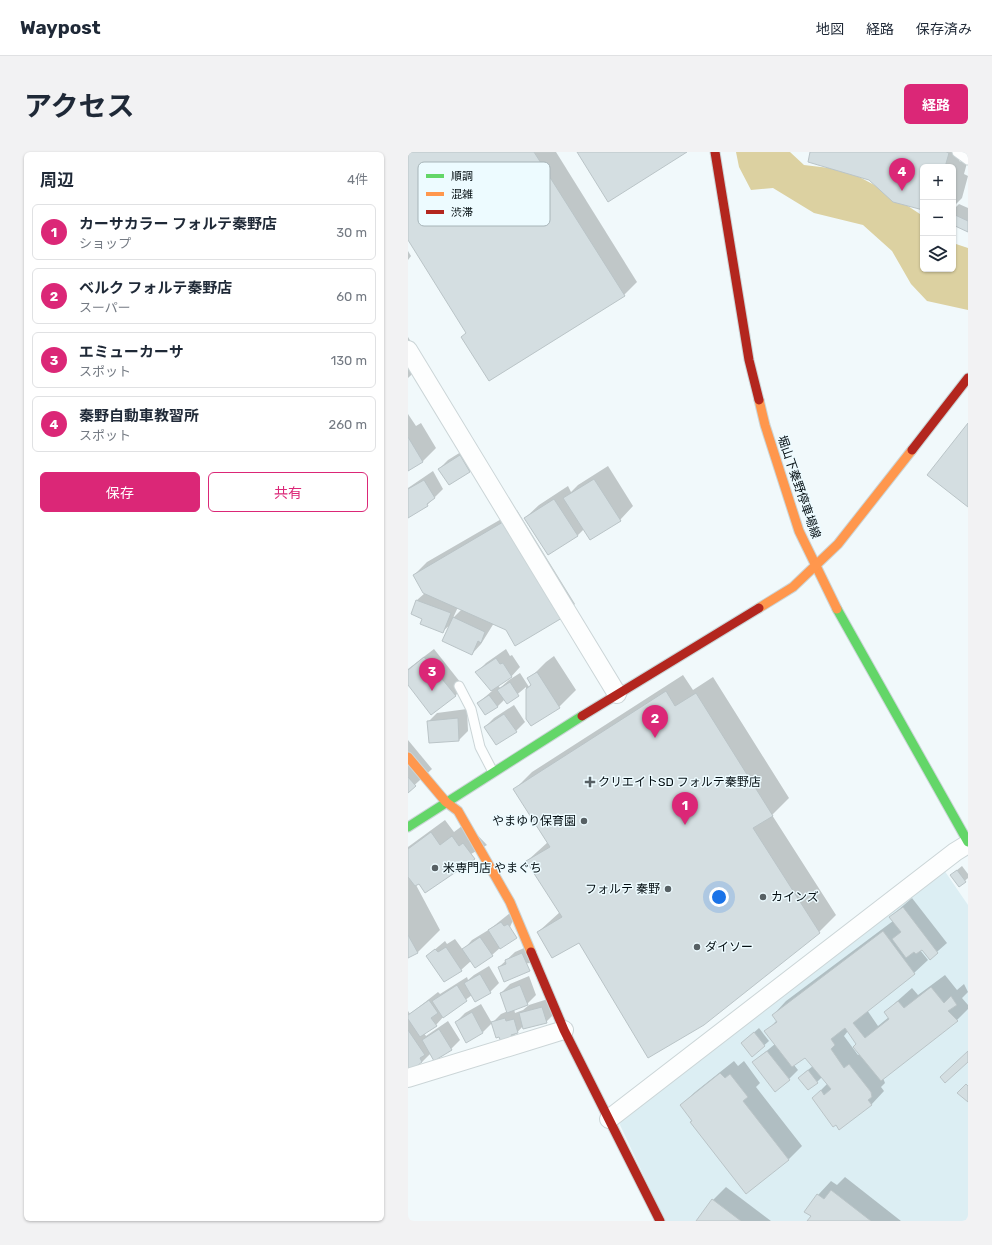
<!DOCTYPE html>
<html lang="ja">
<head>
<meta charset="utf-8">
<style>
  body { margin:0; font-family:Rubik,"Noto Sans JP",sans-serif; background:#f2f2f3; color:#1f2937 }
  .controls { position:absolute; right:12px; top:12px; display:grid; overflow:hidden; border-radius:6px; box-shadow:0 1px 3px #0004 }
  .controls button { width:36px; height:36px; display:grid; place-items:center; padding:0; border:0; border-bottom:1px solid #e0e1e3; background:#fff; color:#1f2937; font:20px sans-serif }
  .you { position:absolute; left:311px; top:745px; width:14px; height:14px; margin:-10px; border:3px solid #fff; border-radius:50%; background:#1a73e8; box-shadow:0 0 0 6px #1a73e833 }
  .badge { display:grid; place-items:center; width:26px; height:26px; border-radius:50%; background:#db2777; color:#fff; font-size:13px; font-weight:700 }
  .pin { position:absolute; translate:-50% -33px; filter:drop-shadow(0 1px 2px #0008) }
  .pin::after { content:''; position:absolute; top:21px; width:14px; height:12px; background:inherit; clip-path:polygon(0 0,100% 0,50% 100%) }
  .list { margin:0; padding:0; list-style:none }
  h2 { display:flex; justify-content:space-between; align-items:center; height:52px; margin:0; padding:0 16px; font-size:17px }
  h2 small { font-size:13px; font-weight:400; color:#747a83 }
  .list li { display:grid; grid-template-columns:26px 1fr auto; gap:12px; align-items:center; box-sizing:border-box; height:56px; margin:0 8px 8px; padding:0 8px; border:1px solid #e0e1e3; border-radius:6px }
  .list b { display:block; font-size:15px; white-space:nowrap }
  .list p { margin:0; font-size:13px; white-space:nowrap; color:#747a83 }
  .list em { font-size:13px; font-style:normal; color:#747a83 }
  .actions { display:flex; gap:8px; padding:12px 16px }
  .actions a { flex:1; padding:9px 0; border:1px solid #db2777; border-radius:6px; text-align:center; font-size:14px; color:#db2777 }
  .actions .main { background:#db2777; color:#fff }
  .icon { flex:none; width:22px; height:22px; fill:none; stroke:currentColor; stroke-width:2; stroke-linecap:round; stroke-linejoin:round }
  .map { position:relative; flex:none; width:560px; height:1069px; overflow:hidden; border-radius:6px }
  header { display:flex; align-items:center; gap:24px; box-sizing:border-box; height:56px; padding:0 20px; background:#fff; border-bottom:1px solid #e0e1e3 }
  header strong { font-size:19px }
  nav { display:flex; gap:22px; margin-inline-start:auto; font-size:14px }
  .intro { display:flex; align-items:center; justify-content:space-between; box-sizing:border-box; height:96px; padding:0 24px }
  h1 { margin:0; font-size:28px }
  .button { padding:10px 18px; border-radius:6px; background:#db2777; color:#fff; font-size:14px; font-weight:700 }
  main { display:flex; gap:24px; padding:0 24px }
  aside { flex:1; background:#fff; border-radius:6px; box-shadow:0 1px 3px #0004 }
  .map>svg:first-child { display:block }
  .built { fill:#dceef3 }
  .forest { fill:#dcd1a1 }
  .shadow { fill:#0003; fill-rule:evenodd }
  .building { fill:#d4dee1; stroke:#bac4c7 }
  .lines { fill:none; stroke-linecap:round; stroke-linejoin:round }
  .lane-casing { stroke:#cbd5d7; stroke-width:11 }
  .street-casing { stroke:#cbd5d7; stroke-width:20 }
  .fast-casing { stroke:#cbd5d7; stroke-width:11 }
  .slow-casing { stroke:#cbd5d7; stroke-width:11 }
  .jam-casing { stroke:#cbd5d7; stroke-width:11 }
  .lane { stroke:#fdfefe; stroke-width:9 }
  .street { stroke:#fdfefe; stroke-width:18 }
  .fast { stroke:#63d668; stroke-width:9 }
  .slow { stroke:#ff974d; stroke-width:9 }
  .jam { stroke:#b3261e; stroke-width:9 }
  .poi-dot { fill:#576064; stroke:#edfbff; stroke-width:1.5 }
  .labels { text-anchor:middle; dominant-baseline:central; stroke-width:3; stroke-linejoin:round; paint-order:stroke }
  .street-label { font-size:12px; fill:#040e12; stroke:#edfbff }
  .poi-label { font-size:12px; fill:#040e12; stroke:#edfbff; text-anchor:start }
  .key { fill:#edfbff; stroke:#a7b4b8; stroke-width:1 }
  .key-label { font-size:11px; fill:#040e12 }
</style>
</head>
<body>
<header>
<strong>Waypost</strong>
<nav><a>地図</a><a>経路</a><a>保存済み</a></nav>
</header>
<div class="intro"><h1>アクセス</h1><a class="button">経路</a></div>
<main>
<aside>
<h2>周辺<small>4件</small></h2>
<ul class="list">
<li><span class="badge">1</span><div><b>カーサカラー フォルテ秦野店</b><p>ショップ</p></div><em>30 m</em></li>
<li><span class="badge">2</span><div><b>ベルク フォルテ秦野店</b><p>スーパー</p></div><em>60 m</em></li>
<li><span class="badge">3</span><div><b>エミューカーサ</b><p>スポット</p></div><em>130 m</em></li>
<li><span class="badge">4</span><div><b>秦野自動車教習所</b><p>スポット</p></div><em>260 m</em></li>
</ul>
<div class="actions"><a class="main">保存</a><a>共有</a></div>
</aside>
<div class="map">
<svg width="560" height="1069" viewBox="0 0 560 1069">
  <rect width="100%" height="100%" fill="#f1f9fb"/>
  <path class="built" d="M536 718 560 753V1069H257L212 973 213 966Z"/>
  <path class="forest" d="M328 0H382L396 13 438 18 474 37 515 64V117H545V91L560 96V158L519 149 503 132 484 99 455 73 406 61 365 36 343 38 331 15Z"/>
  <g class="shadow">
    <path d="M0 0H148L229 130 216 143 59 181 0 86Z"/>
    <path d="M403 0H553L551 9 559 11 556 22 560 24 554 46 545 55V15H515V57L462 27Z"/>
    <path d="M551 52 560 56V79L545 72V58Z"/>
    <path d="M0 99 3 104 0 108Z"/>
    <path d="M0 185 16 211 0 226Z"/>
    <path d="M0 262 8 274 13 271 28 296 15 309 0 317Z"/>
    <path d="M61 295 71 310 62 319 41 332 31 317 40 308Z"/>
    <path d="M200 314 225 354 212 368 176 377 170 383 140 402 117 366 131 353 160 334 163 340 170 333Z"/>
    <path d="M25 319 35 337 19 353 0 365V336Z"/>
    <path d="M109 358 167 452 154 465 98 477 86 471 73 492 64 502 43 472 34 480 15 466 4 462 9 448 17 441 6 423 19 410ZM50 455 54 457 45 466Z"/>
    <path d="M26 497 56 535 47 544 0 532V517Z"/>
    <path d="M98 497 102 504 104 503 112 515 102 526 90 533 92 536 101 528 112 521 121 535 124 532 121 527 138 510 146 504 168 538 151 555 119 567 118 535 99 551 97 547 90 554 77 562 70 551 84 539 69 520 78 511Z"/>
    <path d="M275 523 285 538 305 525 381 646 364 663 428 763 411 780 171 790 130 780 152 760 119 709 140 690 107 637 124 620Z"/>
    <path d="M106 553 117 570 108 579 77 575 86 566Z"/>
    <path d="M59 557 60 579 51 588 20 570 29 561Z"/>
    <path d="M0 588 24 617 0 639Z"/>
    <path d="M37 668 46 680 58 671 79 693 8 733 32 778 9 801 0 805V695Z"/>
    <path d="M554 714 560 722V726L551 734 543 723Z"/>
    <path d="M504 746 539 791 522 806 514 796 512 798 520 808 506 821 459 858 470 874 481 865 477 860 504 836 510 843 537 823 549 838 556 832 560 840 554 846 560 853V857L549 868 475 926 477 931 473 935 476 939 463 953 405 946 419 932 414 925 409 930 396 921 405 914 398 905 386 913 390 918 381 927 345 910 367 892 358 880 369 868 365 863 378 849 485 769 482 765ZM440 879 449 892 452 902 450 903 436 884Z"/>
    <path d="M102 761 106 766 93 795 84 803 63 809 53 818 19 804 37 789 39 792 47 787 55 798 64 788 82 777Z"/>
    <path d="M123 793 130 810 91 815 107 800Z"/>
    <path d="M81 814 91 831 82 840 64 843 37 863 28 873 16 881 18 884 40 869 52 888 43 897 23 901 14 910 0 914V859L2 862 30 840 32 842 59 825 60 828 66 823Z"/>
    <path d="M121 824 128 843 119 852 106 857 107 861 115 858 121 853 143 846 147 861 138 870 115 874 104 886 84 871 75 880 48 870 57 861 73 852 84 871 93 862 100 859 93 841 102 832Z"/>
    <path d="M351 876 361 889 344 904 334 891Z"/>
    <path d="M326 909 330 914 336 909 352 931 348 935 394 994 381 1007 285 969 273 953 287 940Z"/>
    <path d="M437 1025 493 1069H400L404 1064 397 1059 410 1043 423 1029 429 1033Z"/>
    <path d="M318 1035 363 1069H289L305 1048Z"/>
  </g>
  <g class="building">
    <path d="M0 0H126L217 144 81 229 53 185 58 181 0 88Z"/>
    <path d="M169 0H279L200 50Z"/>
    <path d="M402 0H538L541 1 537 15H515V58L485 50 461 28 400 10Z"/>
    <path d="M545 62 560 69V80L545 73Z"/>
    <path d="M560 271V355L519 323Z"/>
    <path d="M0 285 15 310 0 319Z"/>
    <path d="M52 303 62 320 41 333 30 317Z"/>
    <path d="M186 327 213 369 182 388 155 346Z"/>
    <path d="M16 328 27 346 19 352 20 354 0 366V337Z"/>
    <path d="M146 347 170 384 140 403 116 366Z"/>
    <path d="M95 370 154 466 107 494 98 478 15 441 5 423Z"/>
    <path d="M8 448 43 461 35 481 12 472 14 467 3 462Z"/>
    <path d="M45 465 77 480 73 491 70 489 64 503 34 489Z"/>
    <path d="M16 505 48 544 23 563 0 533V518Z"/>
    <path d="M88 506 92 512 95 511 104 525 83 539 67 520Z"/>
    <path d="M129 520 152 556 123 574 118 567V537L123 533 119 526Z"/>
    <path d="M102 530 111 544 99 552 89 538Z"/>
    <path d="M258 539 267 554 288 541 365 664 345 676 412 781 296 873 240 906 171 791 144 806 129 780 154 765 118 709 142 695 105 637Z"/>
    <path d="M81 543 90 555 77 563 69 551Z"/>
    <path d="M96 562 109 580 88 593 76 575Z"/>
    <path d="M50 566 51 589 21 591 19 569Z"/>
    <path d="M0 625 8 634 0 641Z"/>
    <path d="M23 680 32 693 44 684 51 694 55 691 67 707 17 741 11 732 7 734 0 725V697Z"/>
    <path d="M549 718 558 730 551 735 542 723Z"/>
    <path d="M495 755 530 801 522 808 514 798 508 802 506 800 498 806 484 787 493 780 481 765Z"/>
    <path d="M93 770 96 774 100 772 109 786 92 797 80 778Z"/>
    <path d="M475 779 507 822 445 871 457 886 481 867 476 860 490 849 496 856 523 835 536 851 543 844 549 853 540 859 550 869 473 929 445 895 448 892 437 876 423 887 427 893 423 897 436 916 441 912 463 940 464 945 460 948 464 953 431 978 428 973 425 975 404 946 413 938 416 943 423 937 397 906 384 915 356 879 369 870 364 863Z"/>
    <path d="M0 783 10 801 0 806Z"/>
    <path d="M72 785 85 804 67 816 54 797Z"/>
    <path d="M38 795 54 819 36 830 18 804 27 797 30 800Z"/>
    <path d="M114 801 122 819 96 830 90 815 98 812 97 808Z"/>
    <path d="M72 822 83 841 67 850 56 831Z"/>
    <path d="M49 833 59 849 35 866 24 849Z"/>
    <path d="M112 833 120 853 99 861 92 841Z"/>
    <path d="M21 848 30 861 23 866 29 874 12 885 0 867V863Z"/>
    <path d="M134 855 139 871 115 877 111 861Z"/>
    <path d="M64 860 75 881 58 891 47 870Z"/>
    <path d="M97 866 98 869 106 867 110 881 103 883 105 886 93 890 91 885 88 886 83 870Z"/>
    <path d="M31 877 44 898 26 909 14 888Z"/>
    <path d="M0 878 17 903 12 906 14 910 2 919 0 916Z"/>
    <path d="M346 880 357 894 344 905 333 891Z"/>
    <path d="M359 899 382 928 367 940 344 910Z"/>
    <path d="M560 899V910L537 931 532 925Z"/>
    <path d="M400 918 410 931 400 938 390 926Z"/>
    <path d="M312 921 317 926 322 922 340 945 335 949 381 1008 338 1042 282 970 284 969 272 953Z"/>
    <path d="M558 932 560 934V950L549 941Z"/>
    <path d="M423 1038 463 1069H399L403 1064 396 1060 409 1042 416 1047Z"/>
    <path d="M304 1047 333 1069H288Z"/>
  </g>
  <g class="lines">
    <g class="lane-casing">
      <g id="lane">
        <path d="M549 0 560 8"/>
        <path d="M51 534 63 557 72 595 85 620"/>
      </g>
    </g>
    <g class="street-casing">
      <g id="street">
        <path d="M0 198 209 542"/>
        <path d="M0 926 156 878"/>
        <path d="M201 967 547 700 560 692"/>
      </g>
    </g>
    <g class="fast-casing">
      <g id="fast">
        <path d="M429 457 560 690"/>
        <path d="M0 675 174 564"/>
      </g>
    </g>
    <g class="slow-casing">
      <g id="slow">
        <path d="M351 248 357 273 391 379 429 457"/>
        <path d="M351 456 385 435 430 392 504 298"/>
        <path d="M0 605 38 650 50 659 102 750 123 800"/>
      </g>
    </g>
    <g class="jam-casing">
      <g id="jam">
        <path d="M307 0 341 208 351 248"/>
        <path d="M504 298 560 226"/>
        <path d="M174 564 351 456"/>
        <path d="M123 800 156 878 252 1069"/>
      </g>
    </g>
    <use href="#lane" class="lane"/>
    <use href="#street" class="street"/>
    <use href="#fast" class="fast"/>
    <use href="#slow" class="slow"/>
    <use href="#jam" class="jam"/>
  </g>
  <g class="poi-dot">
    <path d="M180 624h4v4h4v4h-4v4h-4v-4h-4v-4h4z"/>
    <circle cx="176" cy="669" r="4"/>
    <circle cx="27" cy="716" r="4"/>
    <circle cx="260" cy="737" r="4"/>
    <circle cx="355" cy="745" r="4"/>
    <circle cx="289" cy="795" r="4"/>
  </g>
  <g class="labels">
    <g class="street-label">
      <text transform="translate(391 335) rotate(71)">堀山下秦野停車場線</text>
    </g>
    <g class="poi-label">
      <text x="190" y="630">クリエイトSD フォルテ秦野店</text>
      <text x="168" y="669" text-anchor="end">やまゆり保育園</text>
      <text x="35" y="716">米専門店 やまぐち</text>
      <text x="252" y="737" text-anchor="end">フォルテ 秦野</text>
      <text x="363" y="745">カインズ</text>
      <text x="297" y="795">ダイソー</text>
    </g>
  </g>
  <rect x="10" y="10" width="132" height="64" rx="6" class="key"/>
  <rect x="18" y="22" width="18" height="4" fill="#63d668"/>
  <rect x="18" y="40" width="18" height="4" fill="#ff974d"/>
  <rect x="18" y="58" width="18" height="4" fill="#b3261e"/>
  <g class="key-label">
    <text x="43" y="28">順調</text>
    <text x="43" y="46">混雑</text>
    <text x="43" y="64">渋滞</text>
  </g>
</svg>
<div class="controls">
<button>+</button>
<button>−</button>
<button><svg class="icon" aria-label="layers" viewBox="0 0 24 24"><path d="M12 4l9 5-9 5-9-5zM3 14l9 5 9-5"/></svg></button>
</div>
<div class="you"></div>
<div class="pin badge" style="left:277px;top:673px">1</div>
<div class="pin badge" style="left:247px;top:586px">2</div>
<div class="pin badge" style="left:24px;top:539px">3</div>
<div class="pin badge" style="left:494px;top:39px">4</div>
</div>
</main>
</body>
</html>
